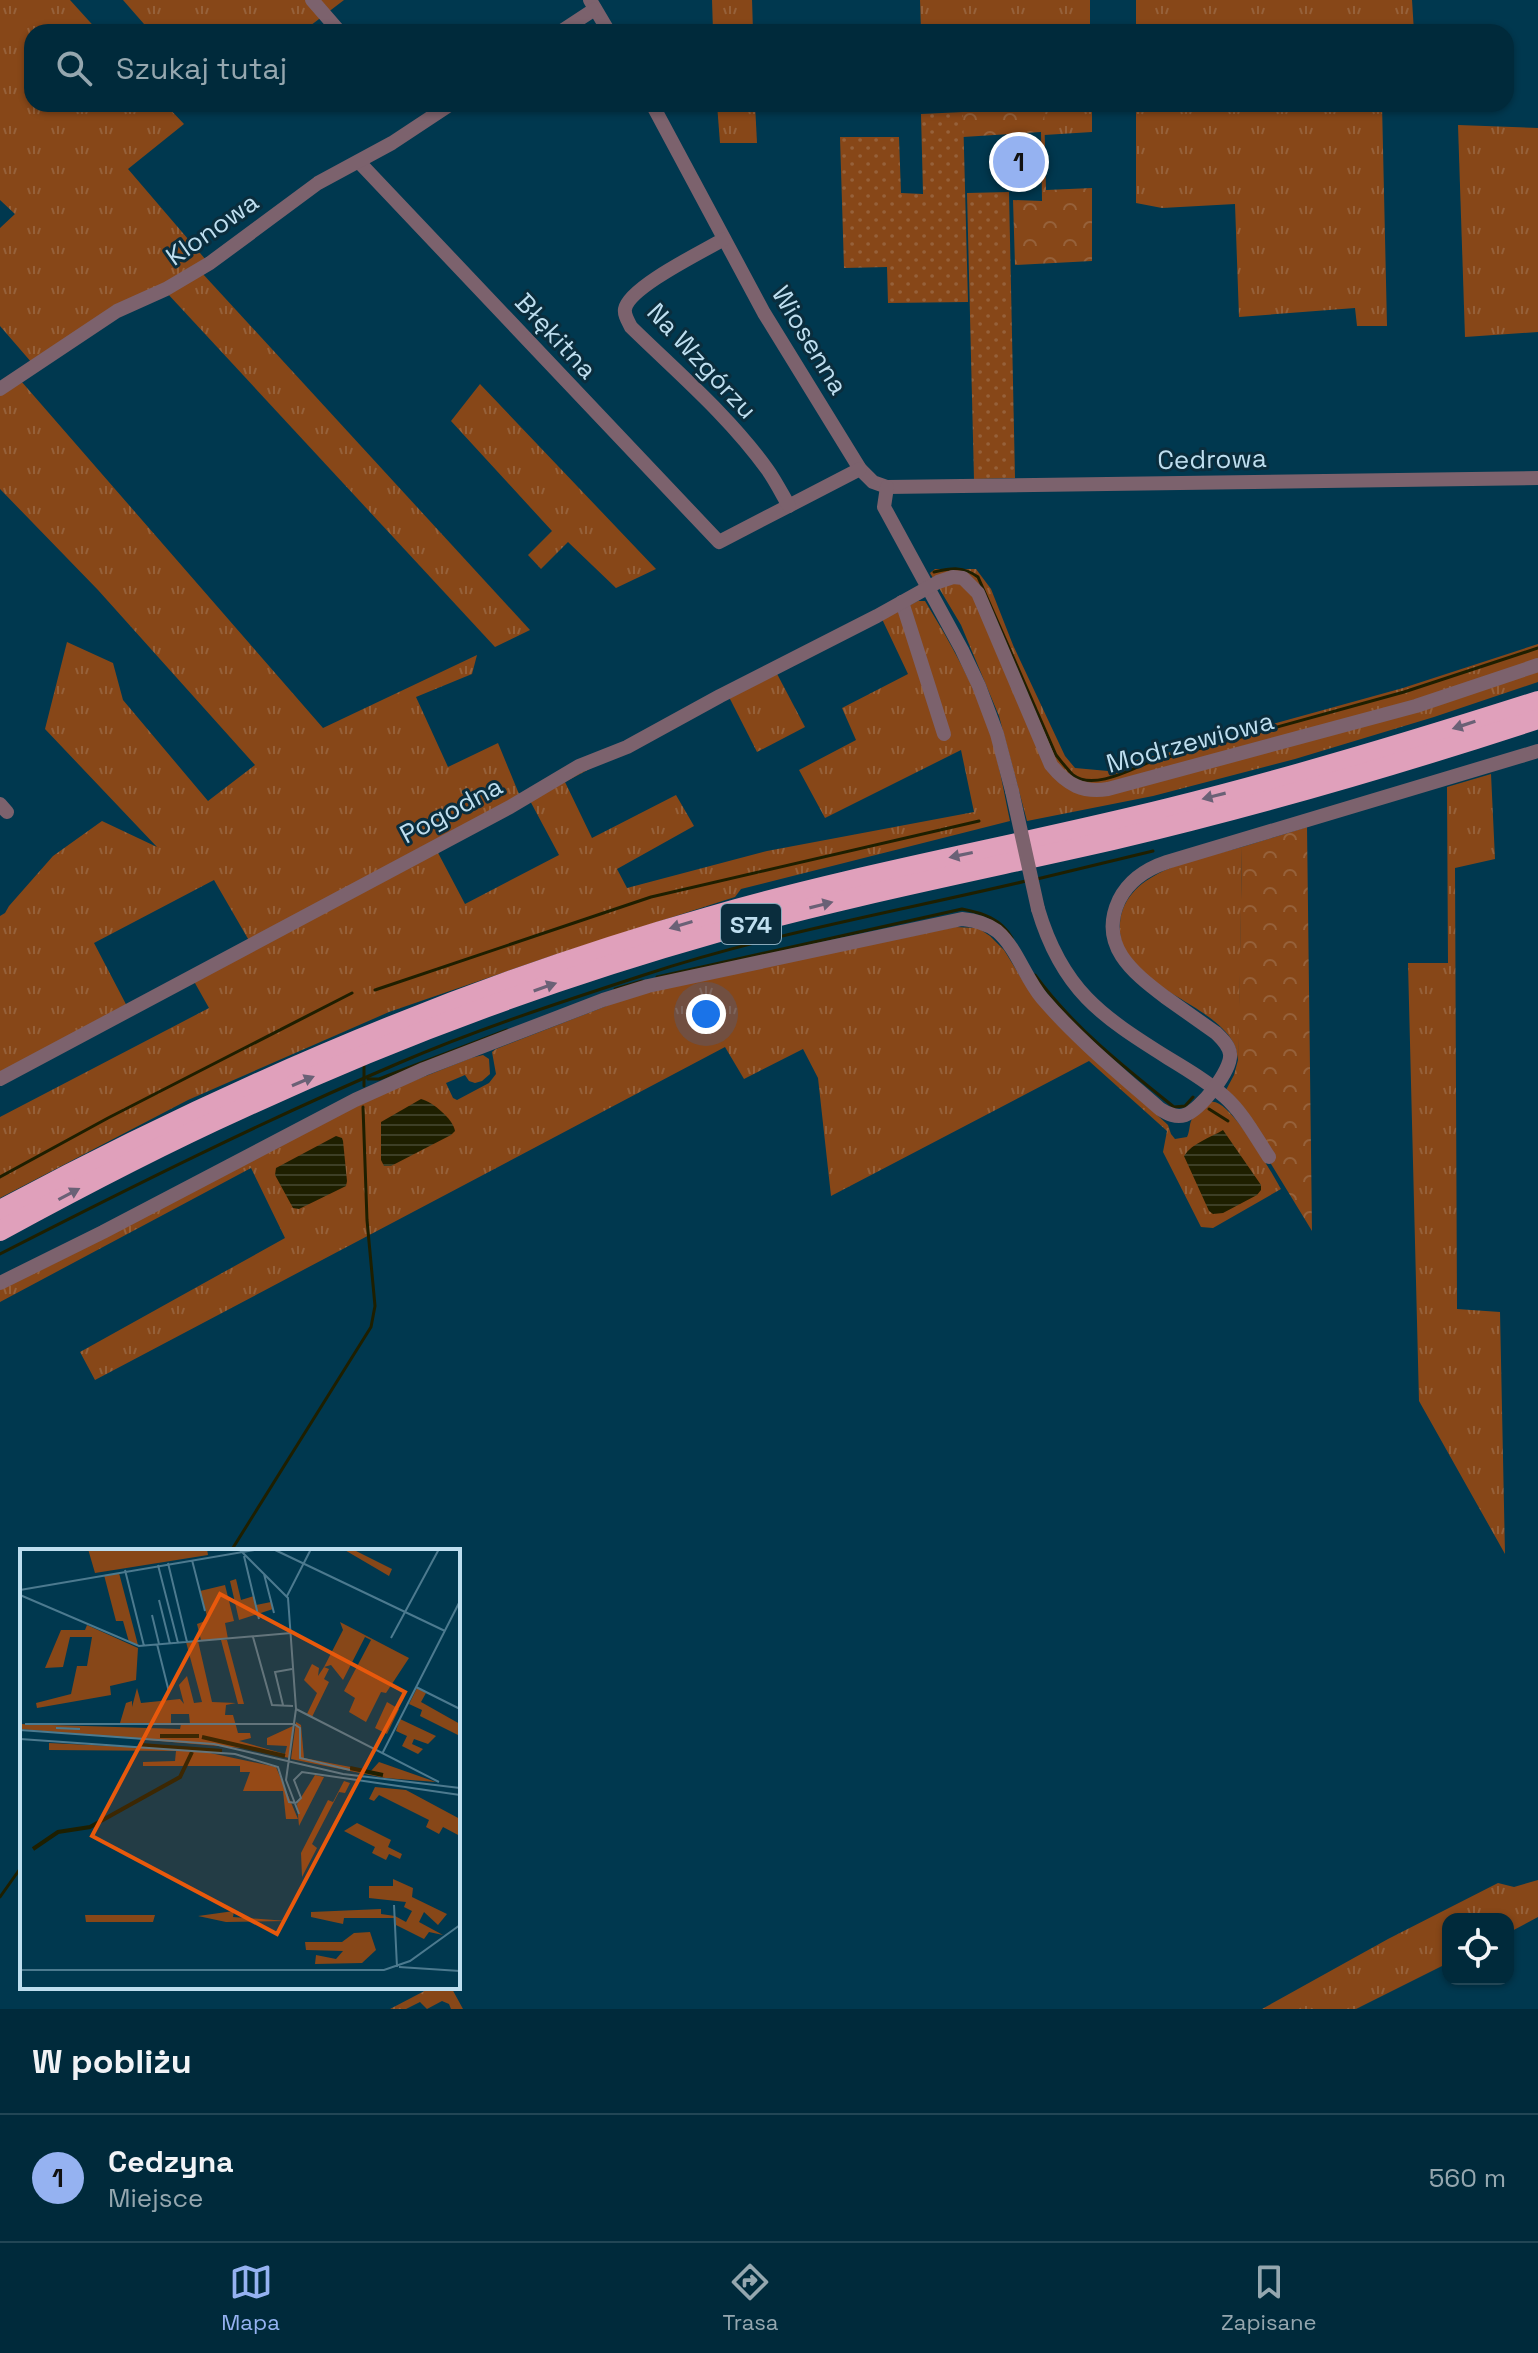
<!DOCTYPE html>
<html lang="pl">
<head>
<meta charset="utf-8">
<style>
  body { margin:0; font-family:"Space Grotesk",sans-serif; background:#0e3646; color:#f1f3f6 }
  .controls { position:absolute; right:24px; bottom:24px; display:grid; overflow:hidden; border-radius:16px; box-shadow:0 2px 6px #0004 }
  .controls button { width:72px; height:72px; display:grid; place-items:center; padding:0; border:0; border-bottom:2px solid #224655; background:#002a3b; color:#f1f3f6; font:40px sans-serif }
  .you { position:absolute; left:706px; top:1014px; width:28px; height:28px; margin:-20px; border:6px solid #fff; border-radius:50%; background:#1a73e8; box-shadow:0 0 0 12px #1a73e833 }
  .badge { display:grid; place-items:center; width:52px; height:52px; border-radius:50%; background:#95b2f1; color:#111; font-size:26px; font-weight:700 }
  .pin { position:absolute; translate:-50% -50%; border:4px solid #fff; box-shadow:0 2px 8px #0006 }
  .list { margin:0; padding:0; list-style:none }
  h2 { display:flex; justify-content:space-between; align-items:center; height:104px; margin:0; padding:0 32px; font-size:34px }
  h2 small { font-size:26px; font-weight:400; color:#95a7af }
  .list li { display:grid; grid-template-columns:52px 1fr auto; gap:24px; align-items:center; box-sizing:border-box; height:128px; padding:0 32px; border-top:2px solid #224655 }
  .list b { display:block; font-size:30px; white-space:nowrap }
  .list p { margin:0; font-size:26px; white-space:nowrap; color:#95a7af }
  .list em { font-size:26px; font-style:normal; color:#95a7af }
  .icon { flex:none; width:44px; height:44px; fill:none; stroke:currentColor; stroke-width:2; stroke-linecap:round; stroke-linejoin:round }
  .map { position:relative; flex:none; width:1538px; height:2009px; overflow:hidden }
  .search { position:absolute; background:#002a3b; box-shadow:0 2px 6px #0004; left:24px; right:24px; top:24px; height:88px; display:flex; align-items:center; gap:20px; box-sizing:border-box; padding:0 28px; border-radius:24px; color:#95a7af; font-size:30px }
  .sheet { height:232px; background:#002a3b }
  nav { display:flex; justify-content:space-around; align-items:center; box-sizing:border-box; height:112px; border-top:2px solid #224655; background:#002a3b; font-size:22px; color:#95a7af }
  nav a { display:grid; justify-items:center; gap:4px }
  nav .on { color:#95b2f1 }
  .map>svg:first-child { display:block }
  .grass { fill:url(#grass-tufts) }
  .forest { fill:url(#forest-crowns) }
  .park { fill:url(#park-dots) }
  .water { fill:url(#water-rules) }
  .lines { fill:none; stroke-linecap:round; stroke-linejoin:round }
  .stream { stroke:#1e1f00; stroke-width:3 }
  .minor { stroke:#7c626d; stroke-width:14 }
  .highway { stroke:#e0a0bb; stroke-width:20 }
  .minor-bridge { stroke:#7c626d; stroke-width:14 }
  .oneway { fill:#6a6176 }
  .labels { text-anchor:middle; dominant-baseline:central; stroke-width:6; stroke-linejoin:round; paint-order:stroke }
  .shield { fill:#0a2d3d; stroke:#88a9ba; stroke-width:2 }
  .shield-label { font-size:24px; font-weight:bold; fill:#bedeef }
  .street-label { font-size:26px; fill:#bedeef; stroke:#0a2d3d }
  .inset-river { fill:none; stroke:#1e1f00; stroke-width:4 }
  .inset-road { fill:none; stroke:#4c7a8f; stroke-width:2 }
  .view { fill:#e8590c; fill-opacity:0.15; stroke:#e8590c; stroke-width:4 }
  .inset-edge { fill:none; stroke:#bedeef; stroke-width:4 }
</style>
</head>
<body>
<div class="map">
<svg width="1538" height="2009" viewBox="0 0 1538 2009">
  <defs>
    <pattern id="grass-tufts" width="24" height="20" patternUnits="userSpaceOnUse" patternTransform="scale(2)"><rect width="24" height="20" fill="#874718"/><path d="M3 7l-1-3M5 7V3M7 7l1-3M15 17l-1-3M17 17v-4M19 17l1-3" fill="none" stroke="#96613a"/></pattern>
    <pattern id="forest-crowns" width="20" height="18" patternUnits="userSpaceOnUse" patternTransform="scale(2)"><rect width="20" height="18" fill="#874718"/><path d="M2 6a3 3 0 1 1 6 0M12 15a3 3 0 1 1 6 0" fill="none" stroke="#96613a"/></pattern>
    <pattern id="park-dots" width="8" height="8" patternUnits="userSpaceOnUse" patternTransform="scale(2)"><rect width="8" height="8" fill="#874718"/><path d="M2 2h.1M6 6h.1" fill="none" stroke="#96613a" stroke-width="1.8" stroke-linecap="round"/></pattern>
    <pattern id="water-rules" width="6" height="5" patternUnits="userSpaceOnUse" patternTransform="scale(2)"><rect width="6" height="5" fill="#1e1f00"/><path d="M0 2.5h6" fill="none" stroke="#3d3f26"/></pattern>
  </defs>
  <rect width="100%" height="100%" fill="#00384f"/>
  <g class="grass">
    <path d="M0 0H70L99 32H32V104H165L184 124 128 169 206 260 32 363 0 326V228L15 214 0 200Z"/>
    <path d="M123 0H344L302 32H151Z"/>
    <path d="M712 0H752L753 32H713Z"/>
    <path d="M920 0H1090V32H921Z"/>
    <path d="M1136 0H1412L1414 32H1136Z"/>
    <path d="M717 104H755L757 143H720Z"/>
    <path d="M1039 104H1092V132L1044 135V105Z"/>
    <path d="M1136 104H1382L1387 326H1357L1355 308 1239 317 1235 204 1162 208 1136 203Z"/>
    <path d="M1458 125 1538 128V332L1465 337Z"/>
    <path d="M202 273 530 630 495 647 167 293Z"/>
    <path d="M21 381 323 728 477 655 472 674 416 697 448 767 498 743 519 794 599 764 565 782 592 838 676 795 694 826 617 869 627 888 767 851 974 812 961 750 825 818 799 770 856 740 842 708 908 674 882 619 918 601H925C951 644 976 687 991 736 999 763 1004 793 1010 821L741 889 735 897 551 956 389 1012 188 1100 0 1198V1117L209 1008 191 976 436 849 465 904 559 855 528 797 251 944 214 880 94 943 129 1010 0 1079V916L5 913 9 906 53 856 102 821 157 847 45 729 67 642 113 663 123 700 208 801 255 765 98 590 0 489V395Z"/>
    <path d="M480 384 656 569 616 588 568 542 541 569 528 555 552 531 451 421Z"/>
    <path d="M935 569H976L991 589 1013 645 1065 756 1075 768 1108 771 1132 761 1179 750 1403 688 1538 644V682L1434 717 1295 759 1153 796 1027 821 999 716 961 625 930 573Z"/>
    <path d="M775 670 805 727 757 752 729 697Z"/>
    <path d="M1491 774 1495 859 1455 868 1457 1309 1500 1312 1505 1554 1419 1401 1408 963H1448L1447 787Z"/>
    <path d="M1242 847 1239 1038 1238 1060C1237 1054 1236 1047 1233 1042 1208 998 1115 985 1120 923 1125 869 1201 859 1242 847Z"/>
    <path d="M955 927 978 928 990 936 1004 950 1023 981 1054 1021 1168 1125 1171 1134 1175 1139 1187 1137C1190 1131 1189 1124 1192 1119 1194 1113 1205 1103 1211 1102 1229 1097 1272 1173 1281 1189L1213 1228 1201 1227 1163 1152 1167 1131 1089 1061 831 1196 818 1078 803 1049 744 1079 725 1047 95 1380 80 1352 285 1238 251 1168 0 1302V1289L378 1095 471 1058 483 1055 489 1059 490 1074 482 1081 475 1083 469 1081 465 1075 446 1083 453 1098 457 1100 489 1083 496 1074 492 1052 496 1049 627 998 655 990Z"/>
    <path d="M1538 1880V1917L1508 1933V1919H1448V1963L1356 2009H1262L1388 1939 1498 1883 1514 1887Z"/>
    <path d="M432 1987H451L463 2009H451L449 2004 442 2001 427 2009 420 2002 406 2009H390Z"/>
  </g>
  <g class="forest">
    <path d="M963 104 1044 105 1046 190 1092 188V261L1015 265 1013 200 1042 201 1041 132 963 137Z"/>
    <path d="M1307 827 1312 1231 1226 1090 1234 1075 1238 1060 1242 847Z"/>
  </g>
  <g class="park">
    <path d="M963 112 968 302 888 303 887 267 844 268 840 137H899L901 193 923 194 921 114Z"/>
    <path d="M1009 192 1015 478 974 479 967 193Z"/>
  </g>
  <g class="water">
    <path d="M421 1099C433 1102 453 1119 455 1131L451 1135 391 1166H384L381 1160V1122Z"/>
    <path d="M1223 1130 1261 1185V1190L1257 1195 1223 1213 1213 1214 1209 1211 1184 1156C1192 1143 1210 1138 1223 1130Z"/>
    <path d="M336 1136 342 1138 343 1141 347 1181 346 1186 299 1209 293 1208 275 1175 276 1168Z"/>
  </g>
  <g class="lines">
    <g class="stream">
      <path d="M934 572C952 568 963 566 978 577L1056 755C1061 761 1067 769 1073 775 1092 790 1128 771 1147 763L1404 692 1538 648"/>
      <path d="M1037 879 1153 851"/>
      <path d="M1035 975C1072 1026 1125 1068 1174 1107L1185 1106 1193 1097"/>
      <path d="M657 977 962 909C983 913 1001 919 1012 938"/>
      <path d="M615 989 642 981"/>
      <path d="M375 990 651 897 979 821"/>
      <path d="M368 1079H379L507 1030"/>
      <path d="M364 1086V1066"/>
      <path d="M1209 1109 1228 1121"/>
      <path d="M0 1177 108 1118 352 993"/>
      <path d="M0 1254C131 1187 263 1121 399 1063 478 1029 561 1002 644 975 768 934 899 911 1026 881"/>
      <path d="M231 1551 371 1327 375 1306 367 1220 363 1107"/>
      <path d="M0 1897 22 1866"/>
    </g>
    <g class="minor">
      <path d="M312 0 339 31"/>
      <path d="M590 0 609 32"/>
      <path d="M560 32 595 9"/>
      <path d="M652 104 764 313 860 469 873 482 887 487 1538 478"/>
      <path d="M359 162 719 542 860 469"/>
      <path d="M724 239C704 251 629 287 625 309 624 315 628 321 631 327 677 372 729 416 767 469 775 480 782 494 789 506"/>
      <path d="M0 389 117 311 166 289 210 263 318 183 392 143 451 104"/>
      <path d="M887 487 884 507 962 650 979 686 997 734 1012 791"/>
      <path d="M902 602 944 734"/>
      <path d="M0 804 7 812"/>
      <path d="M1038 909C1062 990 1101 1016 1168 1058 1188 1070 1208 1082 1225 1097 1243 1113 1255 1136 1269 1157"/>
      <path d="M0 1079 510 807 579 766 627 747 720 696 877 616 938 582 953 577 963 578 978 593 1051 765C1067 785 1083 793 1108 789L1416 706 1538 665"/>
      <path d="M0 1283 103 1232 355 1100 424 1069 603 1000 648 986 962 919C974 920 986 923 997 931 1017 948 1025 978 1042 998 1077 1039 1120 1074 1160 1109 1168 1114 1176 1118 1185 1115 1200 1110 1232 1070 1230 1054 1229 1045 1222 1039 1216 1033 1199 1021 1182 1009 1165 997 1132 972 1098 945 1119 900 1129 880 1146 869 1167 862L1538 751"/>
    </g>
    <g class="highway">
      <path d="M0 1210C226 1089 461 987 708 917 860 873 1016 846 1169 808 1294 777 1416 740 1538 701"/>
      <path d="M0 1231C79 1188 159 1146 241 1109 394 1038 553 979 716 933 847 896 981 870 1113 840 1257 806 1398 765 1538 719"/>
    </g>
    <path class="minor-bridge" d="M1012 791 1038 909"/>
  </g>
  <defs><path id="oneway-solid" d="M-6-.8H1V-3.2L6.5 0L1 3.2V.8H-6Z" transform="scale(2)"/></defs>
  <g class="oneway">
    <use href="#oneway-solid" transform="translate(1464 725) rotate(162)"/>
    <use href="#oneway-solid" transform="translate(1214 796) rotate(166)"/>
    <use href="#oneway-solid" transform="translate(961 855) rotate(168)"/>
    <use href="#oneway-solid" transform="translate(821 905) rotate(-14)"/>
    <use href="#oneway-solid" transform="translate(681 925) rotate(163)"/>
    <use href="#oneway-solid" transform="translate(545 987) rotate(-19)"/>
    <use href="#oneway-solid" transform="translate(303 1081) rotate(-23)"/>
    <use href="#oneway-solid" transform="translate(69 1194) rotate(-28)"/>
  </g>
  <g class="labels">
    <rect class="shield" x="721" y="904" width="60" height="40" rx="6"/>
    <g class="shield-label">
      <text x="751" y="924">S74</text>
    </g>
    <g class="street-label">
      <text transform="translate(212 229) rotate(-35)">Klonowa</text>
      <text transform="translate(556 336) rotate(47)">Błękitna</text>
      <text transform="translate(810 340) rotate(59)">Wiosenna</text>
      <text transform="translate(702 361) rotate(47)">Na Wzgórzu</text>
      <text transform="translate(1212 459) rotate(-1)">Cedrowa</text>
      <text transform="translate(1190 742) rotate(-15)">Modrzewiowa</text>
      <text transform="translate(451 810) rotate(-28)">Pogodna</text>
    </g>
  </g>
  <g transform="translate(20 1549)">
    <rect width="440" height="440" fill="#00384f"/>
    <path d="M323 0H332L372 20 369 27ZM99 24 118 96 109 93 103 72H96L84 26ZM216 30 221 51 234 47 236 56 251 53 253 60 219 71 210 32ZM205 36 214 72 205 74 208 90 181 91 177 75 188 71 180 42ZM320 73 389 109 366 144 361 143 346 173 329 163 335 149 324 142 351 91 345 88 323 131 311 116 304 118 323 81ZM67 76 118 99 116 131 90 137 91 146 17 159 16 154 51 145 57 117H67L72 88H50L43 118 25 119 41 81H65ZM201 91H207L224 155H218ZM178 92 192 153 216 154 206 156 205 166H213L218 184H230L231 189 219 192 265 205 267 197 247 196V189L273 177 269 209 233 200 0 180V175L160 180 161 175H170L169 165H151V175L100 174 106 154 112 152V158L117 139 121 154 160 150 164 155 159 136 167 127 174 154 182 153 166 93ZM397 139 406 144 401 153 440 175V187L400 167 402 161 389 155ZM367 153 379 160 367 185 355 179ZM380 170 416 187 408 195 394 190 392 195 403 200 398 205 382 197 387 187 376 182ZM276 173 281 176 284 209 351 222 359 213 416 233 365 229 271 210ZM29 194 176 201 256 218 278 270H266L263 242H223L230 223H220V217H123V213L155 212 156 202 29 201ZM324 232 330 234 325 244 319 243 292 295 297 299 282 328 281 304 308 251 313 253ZM355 238 386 241 440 270V287L423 278 419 285 406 278 409 271 359 246 354 252 349 250ZM337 274 371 291 368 298 382 305 380 310 369 305 366 311 352 304 355 298 324 282ZM373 330 393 339 392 348 427 365 418 376 404 363 399 373 423 386 409 383 404 390 376 376 375 369H324L323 375 291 368V363L361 360V365L375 367 386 373 392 362 384 358 386 353 349 349V337H373ZM214 362 213 368 268 372 206 373 178 367ZM65 366H135L133 373H66ZM350 383 356 401 342 414 295 415 296 406 316 410 323 402 286 401 285 393H322L334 384Z" fill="#874718"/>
    <path d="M295 226 304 228 279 277 277 255Z" fill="#874718"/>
    <path d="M68 0H187L188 6 75 24ZM292 115 299 119 298 127 304 118 309 120 304 130 309 133 292 168 287 165 297 144 284 131Z" fill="#874718"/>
    <path class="inset-river" d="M140 187H179M182 188 265 207M121 196 202 202M330 219 363 226M13 300 38 283 70 278 160 228 172 203"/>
    <path class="inset-road" d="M219 0 268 49 276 160 266 231 279 265M253 0 425 82M224 7 239 70M172 11 185 62M148 14 167 93M138 16 158 94M105 21 124 97M244 25 254 64M0 41 241 0M0 46 119 97 271 84M267 47 291 0M139 51 150 95M132 66 139 95M233 88 252 156 273 157M371 89 419 0M137 95 149 143M396 138 440 160M263 156 255 123 272 120M276 160 419 233M5 175H274M274 175 280 179V209L330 221M36 179 60 180M0 181 194 195 323 225 440 239M0 190 215 205 258 218 269 253 276 254M362 205 440 52M276 254 281 249 274 231 282 223 440 246M374 356 377 418M379 418 440 422M0 421H364L390 412 440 376"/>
    <path class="view" d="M200 45 385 143 257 385 72 287Z"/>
    <rect width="440" height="440" class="inset-edge"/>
  </g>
</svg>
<div class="controls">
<button><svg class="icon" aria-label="locate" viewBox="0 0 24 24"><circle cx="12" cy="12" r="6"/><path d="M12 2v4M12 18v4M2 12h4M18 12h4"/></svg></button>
</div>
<div class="you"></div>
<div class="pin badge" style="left:1019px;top:162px">1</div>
<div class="search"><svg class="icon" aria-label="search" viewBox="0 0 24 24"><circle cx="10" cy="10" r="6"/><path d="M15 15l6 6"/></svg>Szukaj tutaj</div>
</div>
<section class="sheet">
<h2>W pobliżu<small></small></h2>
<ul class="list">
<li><span class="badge">1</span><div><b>Cedzyna</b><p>Miejsce</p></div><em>560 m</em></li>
</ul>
</section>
<nav>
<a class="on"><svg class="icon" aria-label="map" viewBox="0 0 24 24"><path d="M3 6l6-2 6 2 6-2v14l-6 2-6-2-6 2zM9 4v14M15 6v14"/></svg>Mapa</a>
<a><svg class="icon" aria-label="directions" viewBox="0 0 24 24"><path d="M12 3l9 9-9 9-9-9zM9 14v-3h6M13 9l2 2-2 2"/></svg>Trasa</a>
<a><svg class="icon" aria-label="saved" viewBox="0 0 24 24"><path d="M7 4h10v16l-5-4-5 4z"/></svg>Zapisane</a>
</nav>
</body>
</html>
